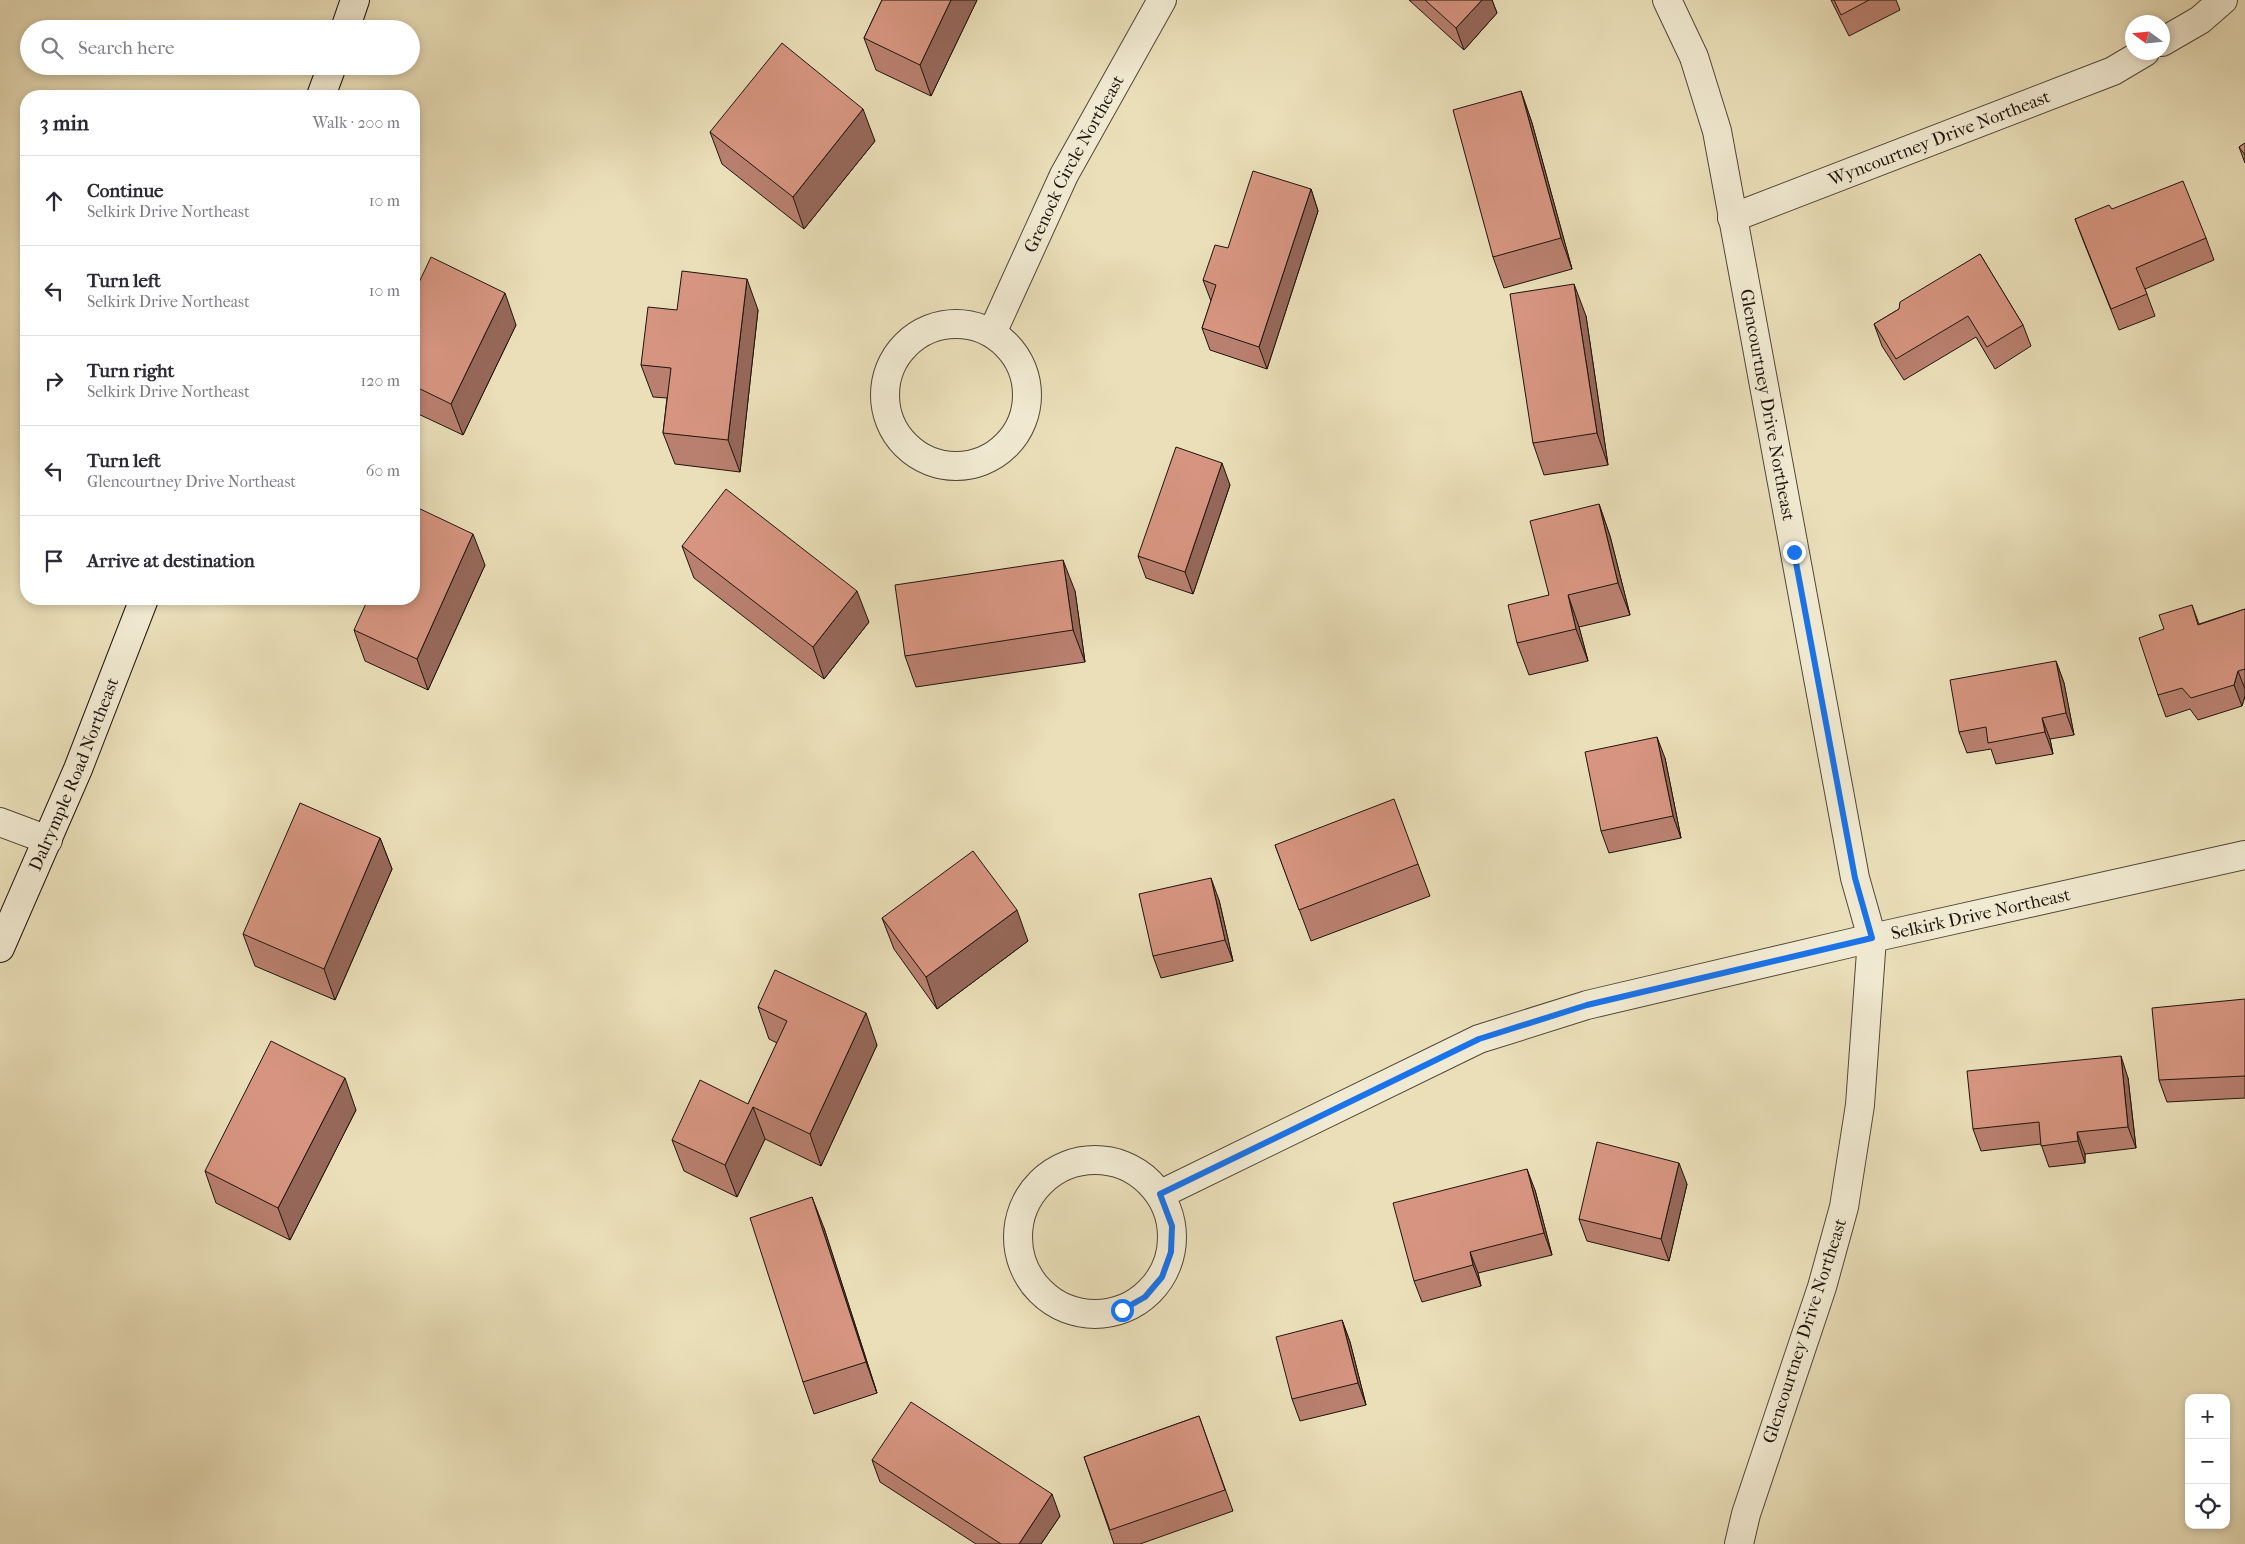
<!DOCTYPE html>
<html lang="en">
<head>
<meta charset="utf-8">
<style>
  body { margin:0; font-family:"IM FELL French Canon",serif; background:#f2f2f3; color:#2b2b33 }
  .controls { position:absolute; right:15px; bottom:15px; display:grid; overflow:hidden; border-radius:10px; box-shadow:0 2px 8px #0003 }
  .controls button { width:45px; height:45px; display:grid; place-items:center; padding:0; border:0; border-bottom:1px solid #e1e1e2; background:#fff; color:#2b2b33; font:25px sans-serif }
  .compass { position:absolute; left:2125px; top:15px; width:45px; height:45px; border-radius:50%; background:#fff; box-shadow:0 2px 8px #0003; rotate:285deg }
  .stop { position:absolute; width:15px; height:15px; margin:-11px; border:4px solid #1a73e8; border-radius:50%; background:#fff }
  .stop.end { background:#1a73e8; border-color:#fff; box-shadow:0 1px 5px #0008 }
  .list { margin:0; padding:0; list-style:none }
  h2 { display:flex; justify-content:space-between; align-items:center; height:65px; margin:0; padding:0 20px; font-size:21px }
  h2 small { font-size:16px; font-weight:400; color:#7c7c81 }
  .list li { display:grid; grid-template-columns:32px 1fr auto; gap:15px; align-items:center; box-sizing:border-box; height:90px; padding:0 20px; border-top:1px solid #e1e1e2 }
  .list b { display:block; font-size:19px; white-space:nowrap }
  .list p { margin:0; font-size:16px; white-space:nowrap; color:#7c7c81 }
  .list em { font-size:16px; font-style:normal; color:#7c7c81 }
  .icon { flex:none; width:28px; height:28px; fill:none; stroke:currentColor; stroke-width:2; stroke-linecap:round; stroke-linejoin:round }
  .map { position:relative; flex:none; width:2245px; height:1544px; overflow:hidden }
  .search { position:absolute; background:#fff; box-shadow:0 2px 8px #0003; left:20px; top:20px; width:400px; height:55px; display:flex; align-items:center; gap:12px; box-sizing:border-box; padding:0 18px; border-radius:28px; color:#7c7c81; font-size:19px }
  .panel { position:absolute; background:#fff; box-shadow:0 2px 8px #0003; left:20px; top:90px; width:400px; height:515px; border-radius:20px }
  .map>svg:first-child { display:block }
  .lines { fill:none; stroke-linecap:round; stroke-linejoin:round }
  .street-casing { stroke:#514736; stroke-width:30 }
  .secondary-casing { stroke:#1e140b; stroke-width:30 }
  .street { stroke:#f1ead2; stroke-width:28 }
  .secondary { stroke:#f1ead2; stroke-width:28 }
  .wall { fill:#b9806f; stroke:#1e140b }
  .shaded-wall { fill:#96685a; stroke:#1e140b }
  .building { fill:#d79581; stroke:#1e140b }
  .route { stroke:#1a73e8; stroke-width:6 }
  .labels { text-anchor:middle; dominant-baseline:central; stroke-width:5; stroke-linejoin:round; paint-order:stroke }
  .street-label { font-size:18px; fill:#1e140b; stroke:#f1ead2 }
</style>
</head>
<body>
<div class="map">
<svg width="2245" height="1544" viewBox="0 0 2245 1544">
  <rect width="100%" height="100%" fill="#eadfb9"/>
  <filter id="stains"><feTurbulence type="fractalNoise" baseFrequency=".004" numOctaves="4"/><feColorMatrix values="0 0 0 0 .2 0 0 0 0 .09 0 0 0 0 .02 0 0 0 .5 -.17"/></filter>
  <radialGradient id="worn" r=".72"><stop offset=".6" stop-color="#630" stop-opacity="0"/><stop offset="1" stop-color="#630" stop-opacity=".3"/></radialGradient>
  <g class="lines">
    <g class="street-casing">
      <g id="street">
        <path id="s1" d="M1667 0 1694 57 1717 131 1855 878 1872 938 1860 1105 1844 1207 1822 1287 1746 1514 1739 1544"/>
        <path d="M2162 42 2200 20 2223 0"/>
        <path id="s2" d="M1732 218 2113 71 2145 52"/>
        <circle cx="956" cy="395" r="71"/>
        <path id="s3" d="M992 333 1064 175 1162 0"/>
        <path d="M0 822 48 840"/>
        <circle cx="1095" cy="1237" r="77"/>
        <path id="s4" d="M1161 1194 1479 1039 1587 1005 1872 938 2245 855"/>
      </g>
    </g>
    <g class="secondary-casing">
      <g id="secondary">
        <path d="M345 29 355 0"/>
        <path d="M321 96 332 66"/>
        <path id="s5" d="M0 948 78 769 144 599"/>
      </g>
    </g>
    <use href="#street" class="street"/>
    <use href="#secondary" class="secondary"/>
  </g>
  <g class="wall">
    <path d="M882 0H977L931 96 876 70 864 38Z"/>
    <path d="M1409 0H1492L1497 13 1464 50Z"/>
    <path d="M1831 0H1896L1900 10 1849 36Z"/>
    <path d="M1521 91 1532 123 1572 269 1504 288 1493 257Z"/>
    <path d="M710 132 875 141 804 229 722 164Z"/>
    <path d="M2245 143V163L2239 147Z"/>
    <path d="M1311 189 1318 211 1267 369 1210 350 1202 328 1211 301 1203 280Z"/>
    <path d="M2112 209 2206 238 2214 260 2145 289 2155 316 2119 330 2083 240 2075 219Z"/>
    <path d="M1980 254 2023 325 2031 346 1995 369 1976 337 1904 380 1882 346 1874 324 1899 309Z"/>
    <path d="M414 293 516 325 463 435 414 412Z"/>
    <path d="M677 310H758L740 472 675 464 663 433 667 398 653 397 641 365Z"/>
    <path d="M1586 316 1608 465 1544 475 1533 443Z"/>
    <path d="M1230 485 1193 594 1146 578 1138 556Z"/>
    <path d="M1599 504 1610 536 1630 615 1579 627 1588 661 1529 675 1517 643 1549 595Z"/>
    <path d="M682 546 869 622 824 679 694 578Z"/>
    <path d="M485 565 428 690 365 661 354 630Z"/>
    <path d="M1075 591 1085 662 916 687 905 656Z"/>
    <path d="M2192 605 2199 624 2245 609V696L2242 706 2198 720 2190 709 2166 717 2158 695 2164 629Z"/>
    <path d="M2056 661 2064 683 2074 735 2050 739 2053 754 1996 764 1991 749 1967 753 1959 732Z"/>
    <path d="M1665 758 1681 838 1609 853 1601 831Z"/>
    <path d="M380 838 392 869 335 1000 255 966 243 934Z"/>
    <path d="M1275 845 1418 864 1430 896 1311 941Z"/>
    <path d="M1219 900 1233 961 1161 978 1153 956Z"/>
    <path d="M882 918 1028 941 937 1009 894 949Z"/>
    <path d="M2245 999V1098L2167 1102 2159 1080Z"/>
    <path d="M758 1007 877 1045 821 1166 765 1139 737 1197 684 1171 672 1140 748 1104 777 1043 769 1039Z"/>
    <path d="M2128 1078 2136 1148 2085 1154V1163L2049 1167 2041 1144 1981 1151 1973 1129Z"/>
    <path d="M356 1110 290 1240 216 1203 205 1171Z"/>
    <path d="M1687 1184 1669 1261 1587 1241 1579 1219Z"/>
    <path d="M1535 1190 1552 1255 1478 1273 1481 1286 1422 1302 1414 1281Z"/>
    <path d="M824 1228 877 1393 814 1414 803 1382Z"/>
    <path d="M1342 1320 1350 1342 1366 1405 1300 1421 1292 1399Z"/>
    <path d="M1199 1416 1233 1511 1140 1544H1114L1084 1457Z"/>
    <path d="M872 1460 1060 1516 1041 1544H976L880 1482Z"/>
  </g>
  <g class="shaded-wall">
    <path d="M951 0H977L931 96 920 65Z"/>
    <path d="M1482 0H1492L1497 13 1464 50 1456 28Z"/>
    <path d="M1521 91 1532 123 1572 269 1561 238Z"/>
    <path d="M863 109 875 141 804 229 793 197Z"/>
    <path d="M1311 189 1318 211 1267 369 1259 347Z"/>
    <path d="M747 279 758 310 740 472 728 440Z"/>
    <path d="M1574 284 1586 316 1608 465 1597 433Z"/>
    <path d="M505 293 516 325 463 435 451 404Z"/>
    <path d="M1222 463 1230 485 1193 594 1185 572Z"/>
    <path d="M1599 504 1610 536 1630 615 1618 583Z"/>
    <path d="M473 534 485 565 428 690 417 659Z"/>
    <path d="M1063 560 1075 591 1085 662 1073 630Z"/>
    <path d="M857 591 869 622 824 679 813 647Z"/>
    <path d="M1568 595 1579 627 1588 661 1576 629Z"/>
    <path d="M2056 661 2064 683 2074 735 2066 713Z"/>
    <path d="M2238 671 2245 689V696L2242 706 2234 685Z"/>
    <path d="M2042 718 2050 739 2053 754 2045 732Z"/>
    <path d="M1657 737 1665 758 1681 838 1673 816Z"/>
    <path d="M380 838 392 869 335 1000 324 969Z"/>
    <path d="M1211 878 1219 900 1233 961 1225 940Z"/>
    <path d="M1017 910 1028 941 937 1009 926 977Z"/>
    <path d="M866 1013 877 1045 821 1166 810 1134Z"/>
    <path d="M2121 1056 2128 1078 2136 1148 2128 1127Z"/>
    <path d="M345 1078 356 1110 290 1240 278 1208Z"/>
    <path d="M753 1107 765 1139 737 1197 725 1165Z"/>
    <path d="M2077 1132 2085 1154V1163L2078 1141Z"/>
    <path d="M1679 1163 1687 1184 1669 1261 1661 1239Z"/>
    <path d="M1527 1169 1535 1190 1552 1255 1544 1233Z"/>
    <path d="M812 1197 824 1228 877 1393 866 1362Z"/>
    <path d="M1470 1252 1478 1273 1481 1286 1473 1265Z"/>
    <path d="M1342 1320 1350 1342 1366 1405 1358 1383Z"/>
    <path d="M1052 1494 1060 1516 1041 1544H1019Z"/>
  </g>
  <g class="building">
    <path d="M882 0H951L920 65 864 38Z"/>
    <path d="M1425 0H1482L1456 28Z"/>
    <path d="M1834 0H1869L1841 15Z"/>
    <path d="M782 43 863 109 793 197 710 132Z"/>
    <path d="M1521 91 1561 238 1493 257 1453 110Z"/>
    <path d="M2245 143V155L2239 147Z"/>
    <path d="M1253 171 1311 189 1259 347 1202 328 1216 285 1203 280 1215 245 1228 248Z"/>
    <path d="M2183 181 2206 238 2136 268 2147 294 2111 309 2075 219 2109 205 2112 209Z"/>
    <path d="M1980 254 2023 325 1987 347 1968 316 1896 359 1874 324 1899 309 1900 302Z"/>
    <path d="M431 257 505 293 451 404 414 386V293Z"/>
    <path d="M682 271 747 279 728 440 663 433 671 368 641 365 648 307 677 310Z"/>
    <path d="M1574 284 1597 433 1533 443 1510 294Z"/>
    <path d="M1176 447 1222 463 1185 572 1138 556Z"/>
    <path d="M726 489 857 591 813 647 682 546Z"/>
    <path d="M1599 504 1618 583 1568 595 1576 629 1517 643 1508 605 1549 595 1530 521Z"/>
    <path d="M414 506 473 534 417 659 354 630 368 599H414Z"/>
    <path d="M1063 560 1073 630 905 656 895 585Z"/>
    <path d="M2192 605 2198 625 2245 609V669L2238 671 2234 685 2191 698 2182 688 2158 695 2139 638 2164 629 2159 615Z"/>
    <path d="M2056 661 2066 713 2042 718 2045 732 1988 743 1986 727 1959 732 1950 680Z"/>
    <path d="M1657 737 1673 816 1601 831 1585 752Z"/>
    <path d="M1394 799 1418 864 1299 910 1275 845Z"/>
    <path d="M300 803 380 838 324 969 243 934Z"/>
    <path d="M973 851 1017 910 926 977 882 918Z"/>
    <path d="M1211 878 1225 940 1153 956 1139 894Z"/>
    <path d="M775 970 866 1013 810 1134 753 1107 725 1165 672 1140 700 1080 748 1104 787 1021 758 1007Z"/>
    <path d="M2245 999V1076L2159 1080 2152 1008Z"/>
    <path d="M271 1041 345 1078 278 1208 205 1171Z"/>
    <path d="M2121 1056 2128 1127 2077 1132 2078 1141 2041 1146 2039 1122 1973 1129 1967 1071Z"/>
    <path d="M1597 1142 1679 1163 1661 1239 1579 1219Z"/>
    <path d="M1527 1169 1544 1233 1470 1252 1473 1265 1414 1281 1393 1203Z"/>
    <path d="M812 1197 866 1362 803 1382 750 1218Z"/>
    <path d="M1342 1320 1358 1383 1292 1399 1276 1337Z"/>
    <path d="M911 1402 1052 1494 1019 1544H1001L872 1460Z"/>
    <path d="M1199 1416 1225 1490 1110 1530 1084 1457Z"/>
  </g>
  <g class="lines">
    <path class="route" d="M1122 1310 1145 1297 1162 1277 1171 1252 1172 1226 1160 1194 1479 1039 1587 1005 1872 938 1855 878 1794 552"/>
  </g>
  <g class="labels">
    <g class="street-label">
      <text stroke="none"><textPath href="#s2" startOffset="222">Wyncourtney Drive Northeast</textPath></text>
      <text stroke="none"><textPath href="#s3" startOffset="188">Grenock Circle Northeast</textPath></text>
      <text stroke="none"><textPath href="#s1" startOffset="419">Glencourtney Drive Northeast</textPath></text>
      <text stroke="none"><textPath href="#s5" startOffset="189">Dalrymple Road Northeast</textPath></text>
      <text stroke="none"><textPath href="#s4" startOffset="871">Selkirk Drive Northeast</textPath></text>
      <text transform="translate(1805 1331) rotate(-72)">Glencourtney Drive Northeast</text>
    </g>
  </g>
  <rect width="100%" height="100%" filter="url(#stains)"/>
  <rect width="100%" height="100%" fill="url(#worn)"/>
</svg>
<div class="controls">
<button>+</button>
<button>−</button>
<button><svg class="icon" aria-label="locate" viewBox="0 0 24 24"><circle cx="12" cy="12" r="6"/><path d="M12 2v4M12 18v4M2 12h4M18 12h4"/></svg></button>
</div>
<svg class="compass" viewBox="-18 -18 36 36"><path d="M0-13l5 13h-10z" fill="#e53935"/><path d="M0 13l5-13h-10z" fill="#7c7c81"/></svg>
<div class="stop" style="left:1122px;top:1310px"></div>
<div class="stop end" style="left:1794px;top:552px"></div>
<div class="search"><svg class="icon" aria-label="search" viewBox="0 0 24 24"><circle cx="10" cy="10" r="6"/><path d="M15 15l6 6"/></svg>Search here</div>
<section class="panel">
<h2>3 min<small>Walk · 200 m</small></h2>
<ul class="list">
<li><svg class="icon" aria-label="ahead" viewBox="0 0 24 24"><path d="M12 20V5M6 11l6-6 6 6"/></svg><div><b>Continue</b><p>Selkirk Drive Northeast</p></div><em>10 m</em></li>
<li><svg class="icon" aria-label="left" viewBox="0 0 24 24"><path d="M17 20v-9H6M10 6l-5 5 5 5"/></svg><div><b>Turn left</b><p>Selkirk Drive Northeast</p></div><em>10 m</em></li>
<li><svg class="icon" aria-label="right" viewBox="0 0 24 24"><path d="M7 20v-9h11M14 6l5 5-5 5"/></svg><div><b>Turn right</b><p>Selkirk Drive Northeast</p></div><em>120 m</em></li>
<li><svg class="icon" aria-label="left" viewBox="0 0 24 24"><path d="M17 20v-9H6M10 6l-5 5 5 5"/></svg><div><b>Turn left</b><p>Glencourtney Drive Northeast</p></div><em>60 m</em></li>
<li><svg class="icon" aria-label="arrive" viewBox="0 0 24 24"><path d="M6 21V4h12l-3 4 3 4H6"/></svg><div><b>Arrive at destination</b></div></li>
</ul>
</section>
</div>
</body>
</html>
